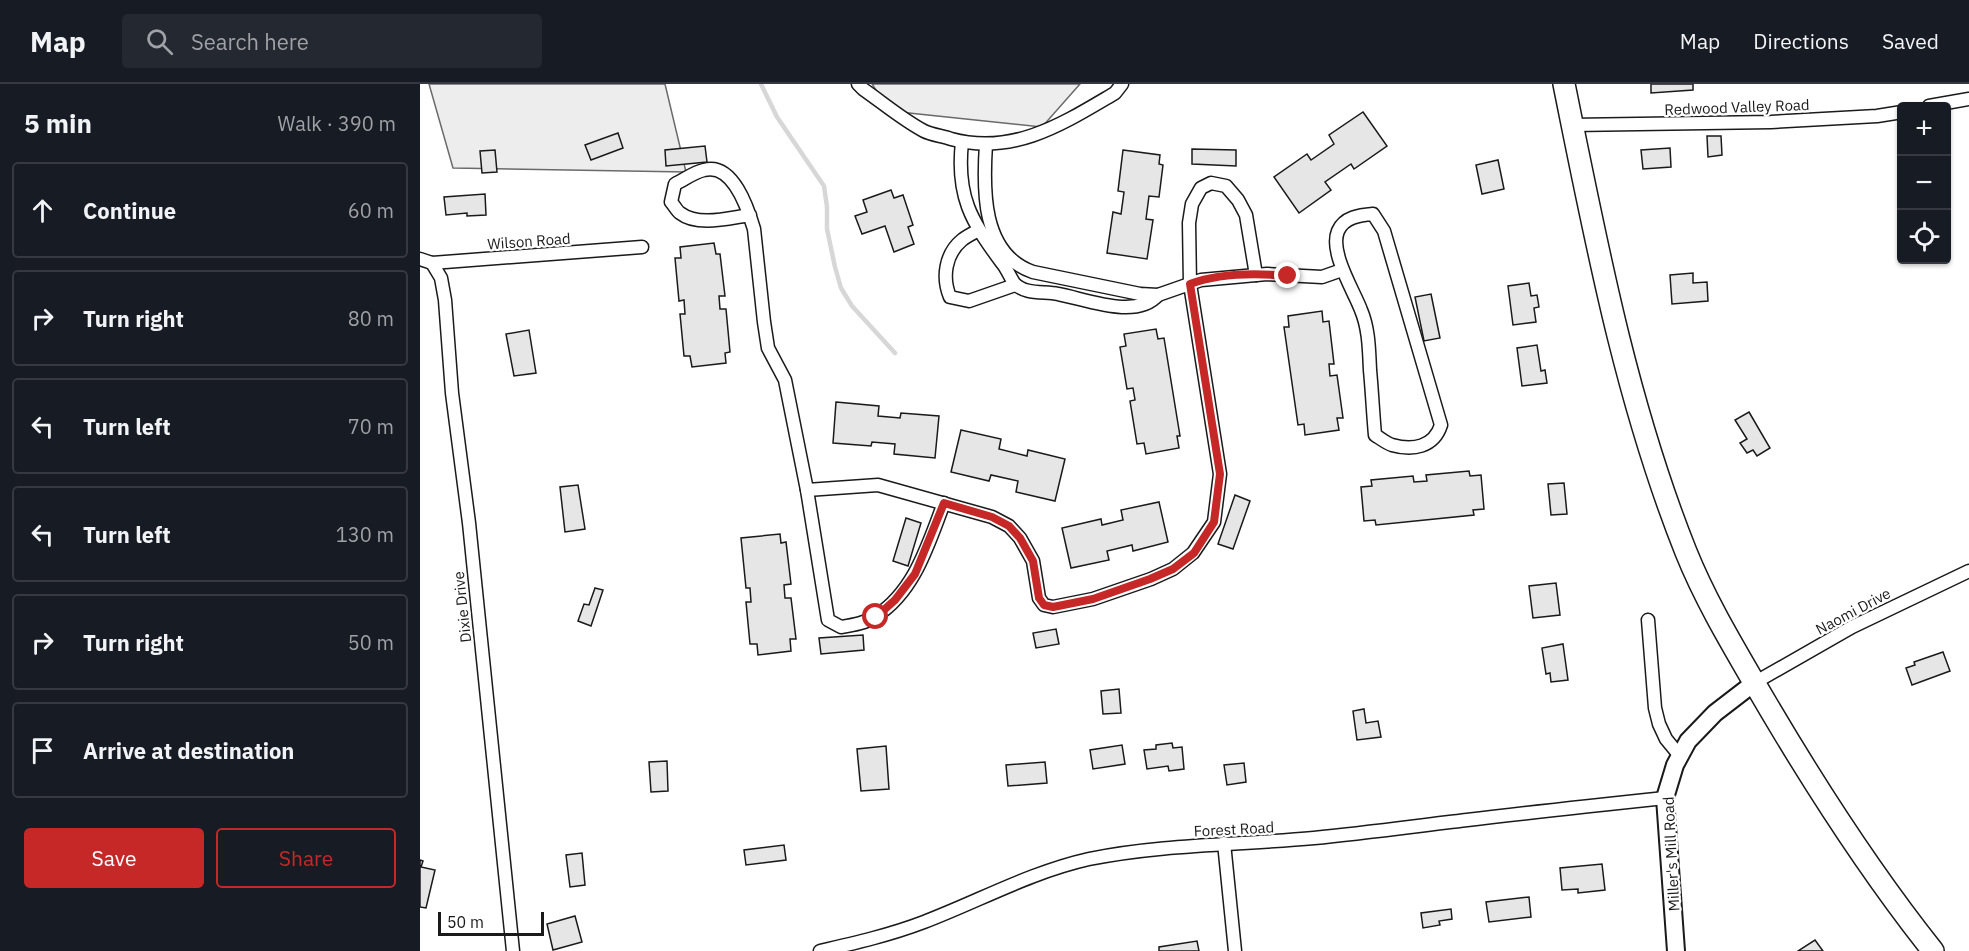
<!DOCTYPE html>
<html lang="en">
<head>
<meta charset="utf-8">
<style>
  body { margin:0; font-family:"IBM Plex Sans",sans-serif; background:#242831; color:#f1f3f6 }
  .controls { position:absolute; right:18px; top:18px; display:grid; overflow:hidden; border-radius:6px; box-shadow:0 2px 4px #0004 }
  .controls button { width:54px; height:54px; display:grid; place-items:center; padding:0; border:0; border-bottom:2px solid #363941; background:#171b24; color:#f1f3f6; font:30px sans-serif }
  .scale { position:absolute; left:18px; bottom:15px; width:106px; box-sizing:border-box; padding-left:6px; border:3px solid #1a1a1a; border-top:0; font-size:16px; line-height:21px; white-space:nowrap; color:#1a1a1a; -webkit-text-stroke:4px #fff; paint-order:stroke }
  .stop { position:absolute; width:18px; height:18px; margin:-14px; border:4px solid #c62828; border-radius:50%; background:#fff }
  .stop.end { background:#c62828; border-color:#fff; box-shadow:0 2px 6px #0008 }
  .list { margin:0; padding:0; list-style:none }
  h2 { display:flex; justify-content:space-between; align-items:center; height:78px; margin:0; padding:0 24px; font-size:26px }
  h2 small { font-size:20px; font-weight:400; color:#9ea1a6 }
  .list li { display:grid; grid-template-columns:39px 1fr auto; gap:18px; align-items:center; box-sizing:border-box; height:96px; margin:0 12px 12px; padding:0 12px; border:2px solid #363941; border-radius:6px }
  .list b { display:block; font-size:22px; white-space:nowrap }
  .list em { font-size:20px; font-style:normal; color:#9ea1a6 }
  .actions { display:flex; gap:12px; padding:18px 24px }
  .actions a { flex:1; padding:14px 0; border:2px solid #c62828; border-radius:6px; text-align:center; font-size:21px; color:#c62828 }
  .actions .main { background:#c62828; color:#fff }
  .icon { flex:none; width:33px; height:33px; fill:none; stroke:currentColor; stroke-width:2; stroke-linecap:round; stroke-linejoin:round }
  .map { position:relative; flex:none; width:1549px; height:867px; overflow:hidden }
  header { display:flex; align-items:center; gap:36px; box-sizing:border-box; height:84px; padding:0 30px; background:#171b24; border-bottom:2px solid #363941 }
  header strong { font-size:28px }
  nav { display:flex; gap:33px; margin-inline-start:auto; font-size:21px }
  .search { width:420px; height:54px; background:#242831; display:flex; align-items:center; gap:15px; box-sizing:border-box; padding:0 21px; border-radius:6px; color:#9ea1a6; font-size:22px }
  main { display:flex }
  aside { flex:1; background:#171b24 }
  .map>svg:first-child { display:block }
  .built { fill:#ededed; stroke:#6a6a6a; stroke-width:1.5 }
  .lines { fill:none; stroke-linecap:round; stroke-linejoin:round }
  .stream { stroke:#d7d7d7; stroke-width:4.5 }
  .building { fill:#e6e6e6; stroke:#1a1a1a; stroke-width:1.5 }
  .minor-casing { stroke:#1a1a1a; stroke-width:15 }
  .tertiary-casing { stroke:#1a1a1a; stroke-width:20 }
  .trunk-casing { stroke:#1a1a1a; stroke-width:24 }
  .minor { stroke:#fff; stroke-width:12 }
  .tertiary { stroke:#fff; stroke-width:16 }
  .trunk { stroke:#fff; stroke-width:21 }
  .route { stroke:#c62828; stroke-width:8 }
  .labels { text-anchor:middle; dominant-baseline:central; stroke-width:4.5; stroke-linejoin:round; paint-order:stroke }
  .street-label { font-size:15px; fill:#1a1a1a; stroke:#fff }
</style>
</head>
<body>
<header>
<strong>Map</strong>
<div class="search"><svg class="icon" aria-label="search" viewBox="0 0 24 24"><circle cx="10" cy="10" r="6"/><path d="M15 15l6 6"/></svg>Search here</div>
<nav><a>Map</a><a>Directions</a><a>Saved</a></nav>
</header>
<main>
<aside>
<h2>5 min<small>Walk · 390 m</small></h2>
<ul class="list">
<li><svg class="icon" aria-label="ahead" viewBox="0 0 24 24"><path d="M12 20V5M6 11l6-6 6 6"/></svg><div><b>Continue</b></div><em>60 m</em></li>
<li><svg class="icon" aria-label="right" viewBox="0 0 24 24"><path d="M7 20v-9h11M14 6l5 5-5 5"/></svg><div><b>Turn right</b></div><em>80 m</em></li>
<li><svg class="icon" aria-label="left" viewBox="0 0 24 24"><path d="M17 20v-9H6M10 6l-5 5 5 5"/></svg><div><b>Turn left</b></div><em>70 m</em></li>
<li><svg class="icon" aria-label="left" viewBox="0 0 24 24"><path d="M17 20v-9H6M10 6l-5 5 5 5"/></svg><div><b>Turn left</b></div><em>130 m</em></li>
<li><svg class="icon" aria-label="right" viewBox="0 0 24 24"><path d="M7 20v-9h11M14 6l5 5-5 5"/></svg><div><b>Turn right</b></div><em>50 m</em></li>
<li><svg class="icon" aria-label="arrive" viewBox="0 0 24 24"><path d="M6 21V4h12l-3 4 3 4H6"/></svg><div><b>Arrive at destination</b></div></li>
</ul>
<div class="actions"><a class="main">Save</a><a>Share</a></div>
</aside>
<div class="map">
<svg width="1549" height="867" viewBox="0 0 1549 867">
  <rect width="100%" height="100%" fill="#fff"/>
  <g class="built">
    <path d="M9 0H245L266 88 33 84Z"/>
    <path d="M452 0H660L622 43 470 27Z"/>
  </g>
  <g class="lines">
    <path class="stream" d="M341 0 357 33 404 102 407 123V145L415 183 421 204 432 222 475 269"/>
  </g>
  <g class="building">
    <path d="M1231 0H1273V6L1231 9Z"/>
    <path d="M943 28 967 62 934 85 931 80 905 98 911 106 879 129 854 93 887 70 891 76 914 60 909 51Z"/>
    <path d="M198 49 203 64 171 76 165 61Z"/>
    <path d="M1287 52H1301L1302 71 1288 73Z"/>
    <path d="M285 62 287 78 246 82 245 66Z"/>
    <path d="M1250 64 1251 83 1223 85 1221 66Z"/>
    <path d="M772 65 816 66V82L772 80Z"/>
    <path d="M75 66 77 88 62 89 60 67Z"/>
    <path d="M703 66 740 71 739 80 743 81 739 113 729 112 726 135 733 136 727 175 687 169 693 128 701 130 704 108 698 107Z"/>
    <path d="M1078 76 1084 105 1062 110 1056 81Z"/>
    <path d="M471 106 474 114 483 111 493 141 488 143 494 160 474 168 465 142 442 150 435 132 447 128 443 116Z"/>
    <path d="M65 110 66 131 47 132V129L26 131 24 113Z"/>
    <path d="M294 159 296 170H300L305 212H299L300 225H306L310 268 305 269 306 279 272 283 270 272H264L260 230H265L264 216 259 217 255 174H261L260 163Z"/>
    <path d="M1273 189V199L1287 198 1288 217 1252 220 1250 191Z"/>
    <path d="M1109 199 1111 212 1117 211 1119 223 1114 224 1116 238 1093 241 1088 202Z"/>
    <path d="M1011 210 1020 254 1004 257 995 213Z"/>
    <path d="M902 227 903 238 909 237 914 280H909L910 292 917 291 923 334H917L919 346 885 351 884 340 878 341 864 243H869L868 232Z"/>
    <path d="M736 245 738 255 744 254 760 352H757L759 364 726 370 724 359 717 360 710 317 715 316 713 304 707 305 700 263 706 262 704 250Z"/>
    <path d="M109 246 116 289 94 292 86 250Z"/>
    <path d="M1117 261 1121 287 1125 286 1127 299 1102 302 1097 264Z"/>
    <path d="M416 318 459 322 458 332 480 334 481 329 519 332 515 374 474 370 475 360 452 358 451 362 413 359Z"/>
    <path d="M1329 328 1350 364 1337 372 1333 366 1327 369 1320 359 1327 355 1315 336Z"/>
    <path d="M541 346 581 355 579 365 607 372 608 366 645 375 635 417 596 408 598 397 571 391 569 397 531 388Z"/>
    <path d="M1049 387 1050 392 1061 391 1064 425 1053 426 1054 431 956 441 955 436 944 437 941 403 952 402 951 396 993 392 994 398 1007 397 1006 391Z"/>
    <path d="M1144 399 1147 430 1131 431 1128 400Z"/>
    <path d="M158 401 165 445 145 448 140 403Z"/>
    <path d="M815 411 830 417 813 465 798 460Z"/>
    <path d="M739 418 748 458 713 467 712 461 687 467 689 476 651 484 642 444 681 435 682 441 703 436 701 426Z"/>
    <path d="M486 434 501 439 488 482 473 477Z"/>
    <path d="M360 450 361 459 366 458 371 500 364 501 365 514H371L376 555H370L371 567 338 571 337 560H330L326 518H331L330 504H326L321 454Z"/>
    <path d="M1136 499 1140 531 1113 534 1109 502Z"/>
    <path d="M175 504 183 506 171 542 158 537 164 520 169 521Z"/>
    <path d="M636 545 639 560 616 564 613 549Z"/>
    <path d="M443 551 444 566 401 570 399 554Z"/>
    <path d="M1143 560 1148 596 1131 598 1130 589 1126 590 1122 564Z"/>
    <path d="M1523 568 1530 587 1492 601 1486 584 1495 581 1494 578Z"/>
    <path d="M699 605 701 629 683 630 681 607Z"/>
    <path d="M944 625 946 639 958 637 961 653 937 656 933 627Z"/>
    <path d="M752 659 753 664 762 663 764 685 749 687 748 682 727 685 724 666 736 665V661Z"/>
    <path d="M702 661 705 680 673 685 670 666Z"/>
    <path d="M466 662 469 705 441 707 437 665Z"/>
    <path d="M247 677 248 707 231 708 229 678Z"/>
    <path d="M625 678 627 699 588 702 586 681Z"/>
    <path d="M824 679 826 698 807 701 804 681Z"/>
    <path d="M364 761 366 776 326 781 324 766Z"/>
    <path d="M162 769 165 801 150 803 146 771Z"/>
    <path d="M0 776 3 777 1 783 15 786 6 824 0 823Z"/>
    <path d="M1182 780 1185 806 1158 809V805L1142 806 1140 784Z"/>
    <path d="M1109 813 1111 833 1069 838 1066 818Z"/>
    <path d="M1031 825 1032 835 1019 837 1020 841 1003 844 1001 829Z"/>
    <path d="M155 832 162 858 133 866 127 840Z"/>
    <path d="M1395 856 1403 867H1378Z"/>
    <path d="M777 857 779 867H739V863Z"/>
  </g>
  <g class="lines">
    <g class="minor-casing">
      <g id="minor">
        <path d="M438 0 443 5C463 19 483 36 504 47 512 51 523 52 531 55 594 72 644 39 695 9L702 0"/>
        <path d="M1509 22 1549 15"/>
        <path d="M1152 41 1351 38 1457 32 1482 28"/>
        <path d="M542 58C536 112 551 137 582 179 587 185 590 193 594 199 605 211 624 207 638 210 666 215 716 236 738 211"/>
        <path d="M566 60C563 104 561 170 613 188L720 210 738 211 781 196 847 190 902 193 922 186"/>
        <path d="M953 130 964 147 1021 341C1014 363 993 367 972 361 966 359 960 354 955 351 953 329 952 307 950 286 949 266 949 245 941 226 934 207 909 168 918 147 924 133 940 131 953 130Z"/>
        <path d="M330 131C309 134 278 143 260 129 257 127 254 121 251 118L255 100C264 96 274 88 284 86 313 78 328 125 334 145L344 238 348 264 365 296 387 406 408 536 421 543C433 541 446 539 456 532 495 507 508 460 524 419"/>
        <path d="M559 146C553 149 547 152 542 156 525 170 522 194 530 213L549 217 595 201"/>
        <path d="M0 175 12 179 222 163"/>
        <path d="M12 179 21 194 25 216 32 309 49 439 93 867"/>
        <path d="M387 406 458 401 572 433 589 442 600 454 613 477 619 514 624 521 633 523 673 515 731 495 753 485 773 469 794 438 800 390 770 200 769 139 772 120 781 104 791 99 806 102 818 116 826 131 836 191"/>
        <path d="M1228 536 1235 624 1239 640 1246 655 1260 672"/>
        <path d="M1334 599 1432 543 1549 487"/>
        <path d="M804 759 815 867"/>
        <path d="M400 867C435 859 470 851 504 838 559 817 611 788 669 775 743 760 819 761 894 754 945 749 996 742 1047 736 1113 728 1179 721 1245 714"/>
      </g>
    </g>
    <g class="tertiary-casing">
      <path id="tertiary" d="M1256 867 1245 714 1255 681 1268 657 1295 629 1334 599"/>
    </g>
    <g class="trunk-casing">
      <path id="trunk" d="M1144 0C1176 158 1206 318 1266 468 1285 515 1310 557 1335 600 1389 693 1446 783 1513 867"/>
    </g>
    <use href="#minor" class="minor"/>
    <use href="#tertiary" class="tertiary"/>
    <use href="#trunk" class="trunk"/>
  </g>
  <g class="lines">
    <path class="route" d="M456 533 475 516 495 490 524 419 572 433 589 442 600 454 613 477 619 514 624 521 633 523 673 515 730 495 753 485 774 469 794 438 800 390 770 200C800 189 837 189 868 192"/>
  </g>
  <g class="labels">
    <g class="street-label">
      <text transform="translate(1317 23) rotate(-2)">Redwood Valley Road</text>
      <text transform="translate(109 157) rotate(-4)">Wilson Road</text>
      <text transform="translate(42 523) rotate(-96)">Dixie Drive</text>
      <text transform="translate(1433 527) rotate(-28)">Naomi Drive</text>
      <text transform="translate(814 745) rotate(-3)">Forest Road</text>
      <text transform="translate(1251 770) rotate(-93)">Miller's Mill Road</text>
    </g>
  </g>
</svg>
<div class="controls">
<button>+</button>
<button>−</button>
<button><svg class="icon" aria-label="locate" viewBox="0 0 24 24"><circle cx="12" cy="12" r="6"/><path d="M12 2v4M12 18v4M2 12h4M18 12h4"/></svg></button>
</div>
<div class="scale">50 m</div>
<div class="stop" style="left:456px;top:533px"></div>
<div class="stop end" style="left:868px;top:192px"></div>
</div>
</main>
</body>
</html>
